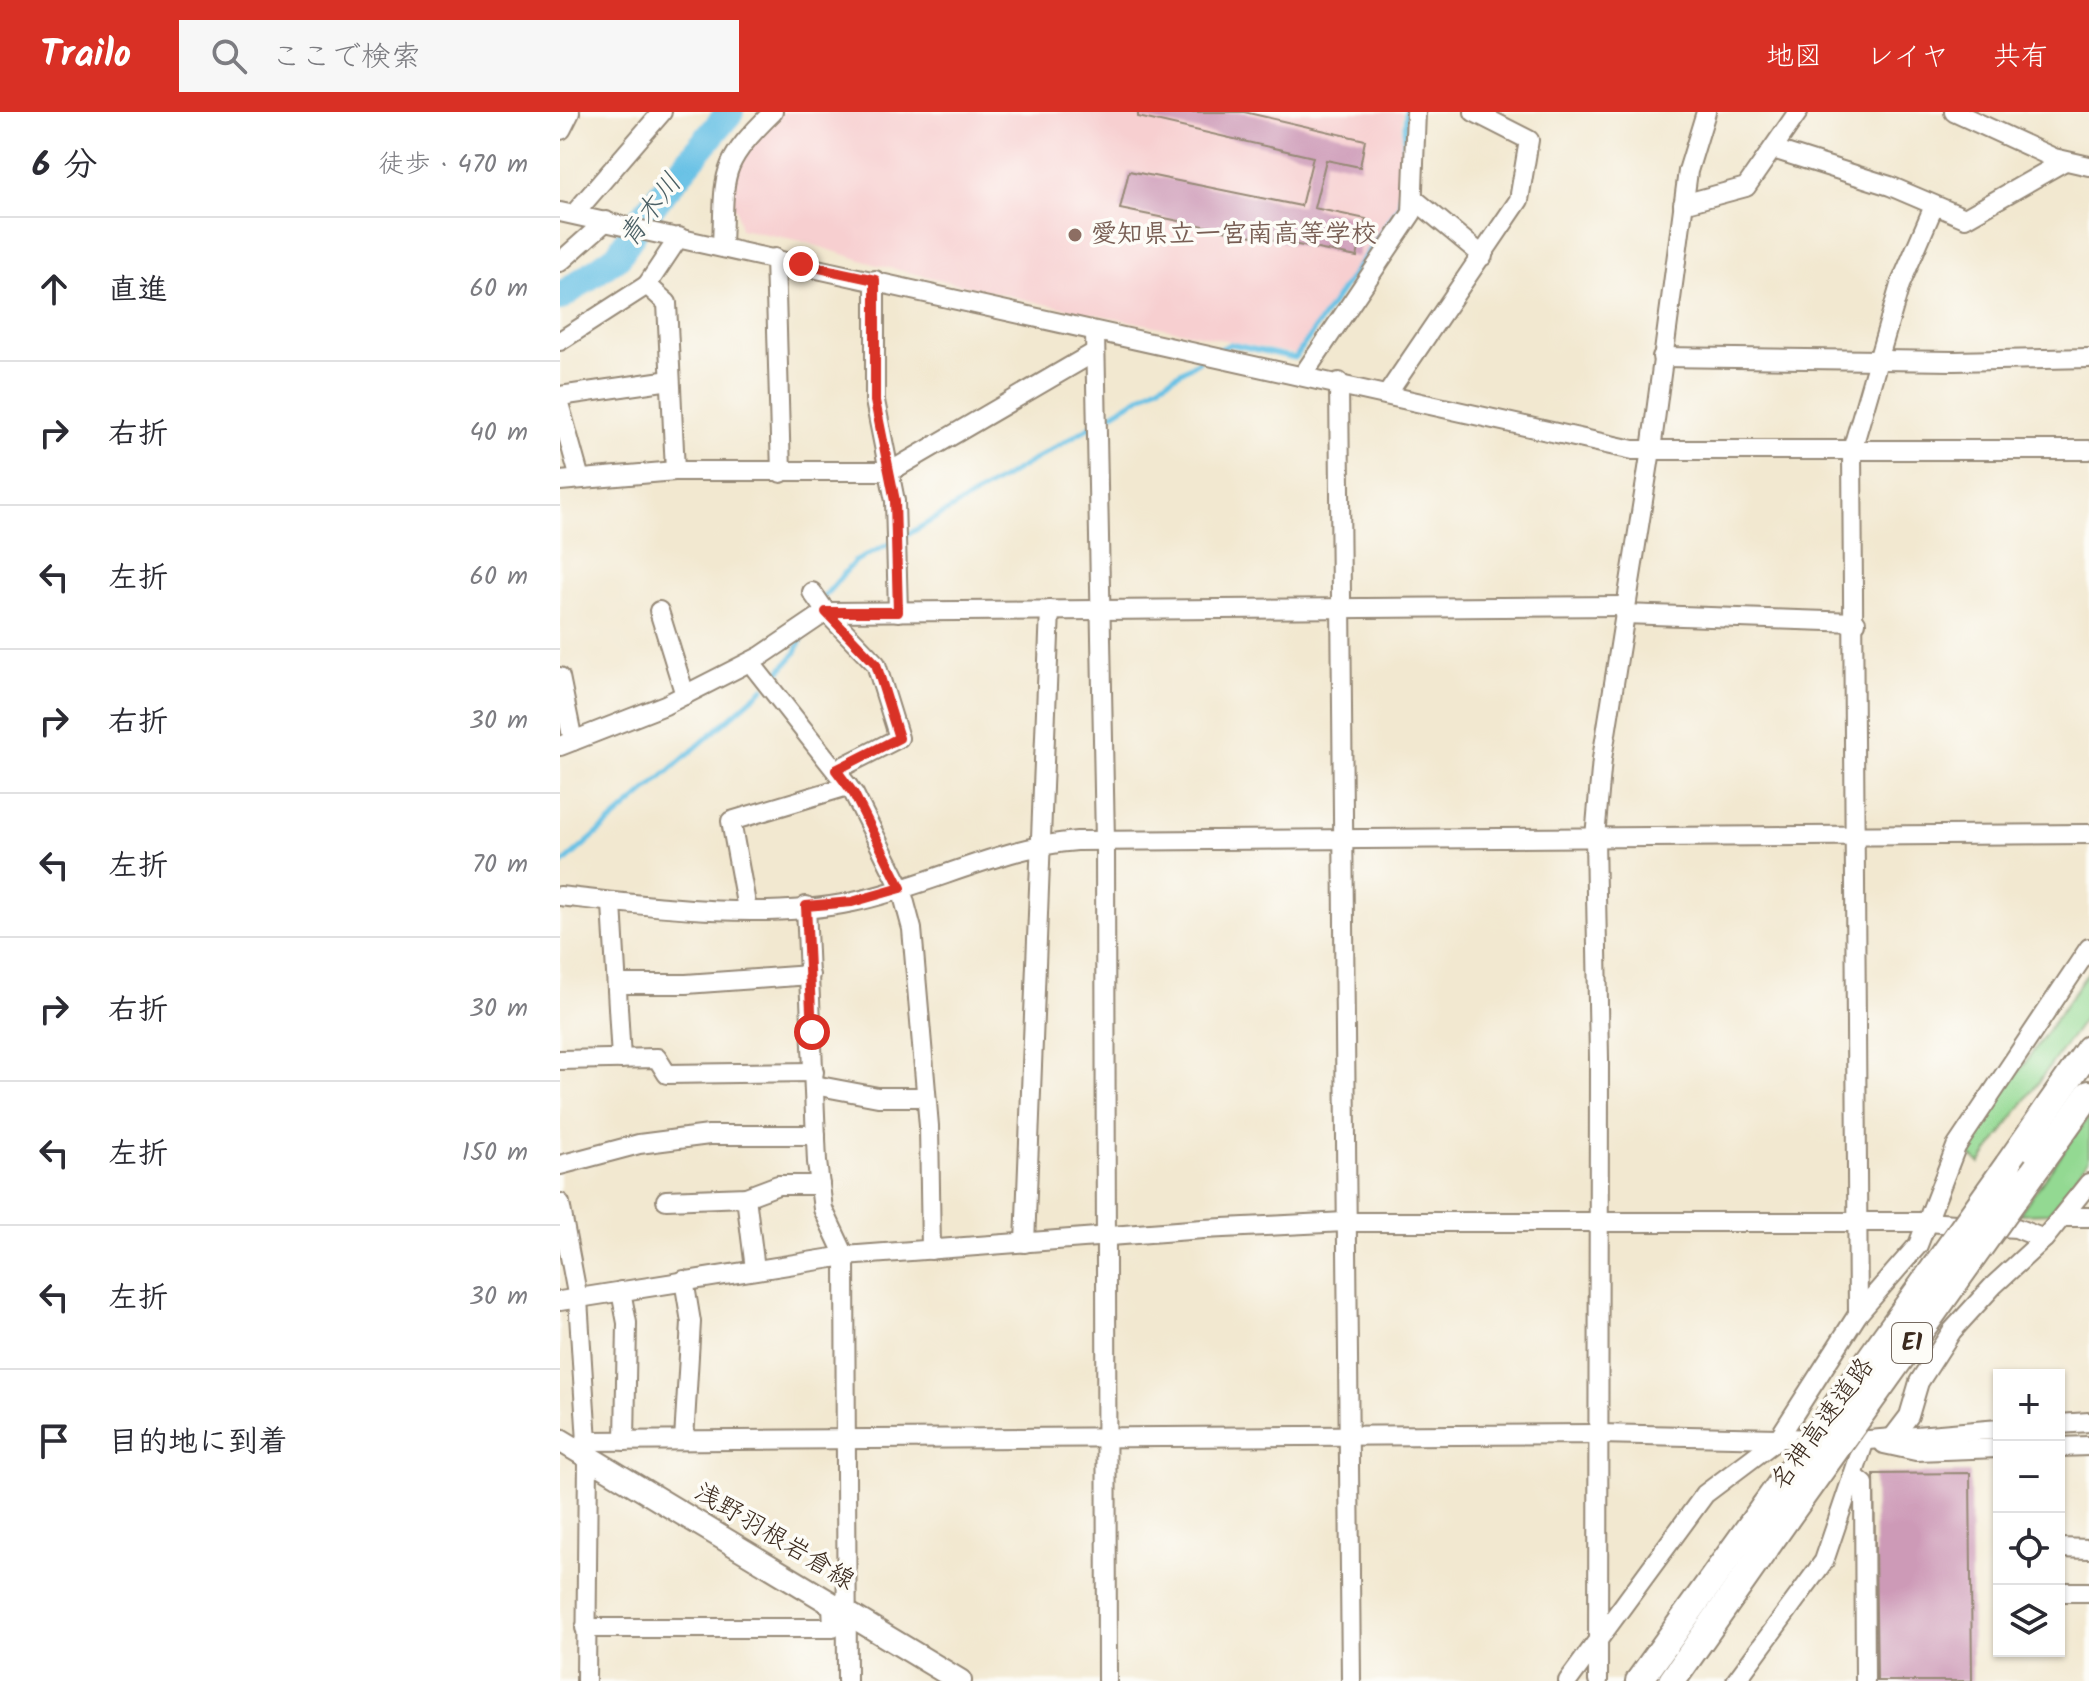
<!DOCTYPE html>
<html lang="ja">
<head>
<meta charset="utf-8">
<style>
  body { margin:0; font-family:Kalam,"Klee One",sans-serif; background:#f7f7f7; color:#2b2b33 }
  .controls { position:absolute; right:24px; bottom:24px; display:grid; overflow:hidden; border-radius:0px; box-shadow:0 2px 6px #0004 }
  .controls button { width:72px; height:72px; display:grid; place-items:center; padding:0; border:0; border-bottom:2px solid #e1e1e2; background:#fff; color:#2b2b33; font:40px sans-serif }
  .stop { position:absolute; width:24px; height:24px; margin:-18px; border:6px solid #d93025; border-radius:50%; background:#fff }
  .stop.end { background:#d93025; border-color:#fff; box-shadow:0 2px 8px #0008 }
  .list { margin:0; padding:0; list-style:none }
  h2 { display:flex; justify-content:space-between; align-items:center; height:104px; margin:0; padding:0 32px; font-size:34px }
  h2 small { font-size:26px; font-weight:400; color:#7c7c81 }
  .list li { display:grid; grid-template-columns:52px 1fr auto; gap:24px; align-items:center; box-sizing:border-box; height:144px; padding:0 32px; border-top:2px solid #e1e1e2 }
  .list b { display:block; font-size:30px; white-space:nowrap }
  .list em { font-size:26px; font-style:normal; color:#7c7c81 }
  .icon { flex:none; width:44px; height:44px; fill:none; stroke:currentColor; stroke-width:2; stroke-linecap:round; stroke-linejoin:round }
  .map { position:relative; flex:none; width:1529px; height:1569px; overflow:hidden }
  header { display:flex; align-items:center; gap:48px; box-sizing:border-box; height:112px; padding:0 40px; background:#d93025; color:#fff }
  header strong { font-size:38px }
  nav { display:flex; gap:44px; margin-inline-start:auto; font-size:28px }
  .search { width:560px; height:72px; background:#f7f7f7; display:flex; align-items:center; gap:20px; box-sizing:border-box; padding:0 28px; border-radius:0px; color:#7c7c81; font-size:30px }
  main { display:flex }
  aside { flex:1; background:#fff }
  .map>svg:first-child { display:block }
  .built { fill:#f7cfd0 }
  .green { fill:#93d992; stroke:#678258; stroke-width:2 }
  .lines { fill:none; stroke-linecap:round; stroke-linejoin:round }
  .stream { stroke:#67c1e5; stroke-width:5 }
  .river { stroke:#67c1e5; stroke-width:28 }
  .building { fill:#cd9ab7 }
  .minor-casing { stroke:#968977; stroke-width:22 }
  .major-casing { stroke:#968977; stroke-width:26 }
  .highway-casing { stroke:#968977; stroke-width:30 }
  .minor { stroke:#fff; stroke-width:18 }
  .major { stroke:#fff; stroke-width:22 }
  .highway { stroke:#fff; stroke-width:26 }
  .highway-bridge-casing { stroke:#968977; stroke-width:30; stroke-linecap:butt }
  .highway-bridge { stroke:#fff; stroke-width:26 }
  .route { stroke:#d93025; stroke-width:10 }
  .education-dot { fill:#8d6e63; stroke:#fdfcf7; stroke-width:3 }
  .labels { text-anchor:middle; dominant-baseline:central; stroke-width:7; stroke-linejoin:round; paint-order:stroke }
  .shield { fill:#fdfcf7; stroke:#75695f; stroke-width:2 }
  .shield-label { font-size:24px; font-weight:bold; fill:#3b2a1e }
  .education-label { font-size:26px; font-weight:bold; fill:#785e54; stroke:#fdfcf7; text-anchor:start }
  .street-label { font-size:26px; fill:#3b2a1e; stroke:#fdfcf7 }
  .water-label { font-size:28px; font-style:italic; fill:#4a5f64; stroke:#fdfcf7 }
</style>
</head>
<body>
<header>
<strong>Trailo</strong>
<div class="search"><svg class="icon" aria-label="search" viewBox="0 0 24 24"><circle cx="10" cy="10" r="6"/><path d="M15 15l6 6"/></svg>ここで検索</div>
<nav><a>地図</a><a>レイヤ</a><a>共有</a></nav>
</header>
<main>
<aside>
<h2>6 分<small>徒歩 · 470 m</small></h2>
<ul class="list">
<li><svg class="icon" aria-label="ahead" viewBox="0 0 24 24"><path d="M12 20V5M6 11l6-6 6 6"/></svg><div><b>直進</b></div><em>60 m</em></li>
<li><svg class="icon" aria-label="right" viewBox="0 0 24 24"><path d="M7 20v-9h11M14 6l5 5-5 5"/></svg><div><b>右折</b></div><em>40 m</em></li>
<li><svg class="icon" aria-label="left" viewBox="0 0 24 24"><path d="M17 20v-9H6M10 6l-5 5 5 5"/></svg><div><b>左折</b></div><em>60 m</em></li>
<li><svg class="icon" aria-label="right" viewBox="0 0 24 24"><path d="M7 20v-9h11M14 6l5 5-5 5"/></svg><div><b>右折</b></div><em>30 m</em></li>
<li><svg class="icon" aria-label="left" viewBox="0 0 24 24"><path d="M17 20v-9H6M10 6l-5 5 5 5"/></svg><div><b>左折</b></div><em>70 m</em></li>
<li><svg class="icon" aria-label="right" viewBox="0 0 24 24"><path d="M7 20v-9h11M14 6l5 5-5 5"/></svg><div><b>右折</b></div><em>30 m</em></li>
<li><svg class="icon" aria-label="left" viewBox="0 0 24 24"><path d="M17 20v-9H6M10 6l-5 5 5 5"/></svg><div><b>左折</b></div><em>150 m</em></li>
<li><svg class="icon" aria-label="left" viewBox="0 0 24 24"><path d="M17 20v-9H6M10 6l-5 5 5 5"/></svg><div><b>左折</b></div><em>30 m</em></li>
<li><svg class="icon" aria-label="arrive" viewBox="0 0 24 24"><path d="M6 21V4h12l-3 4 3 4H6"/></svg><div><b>目的地に到着</b></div></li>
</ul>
</aside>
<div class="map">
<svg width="1529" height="1569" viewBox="0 0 1529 1569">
  <rect width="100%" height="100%" fill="#fdfcf7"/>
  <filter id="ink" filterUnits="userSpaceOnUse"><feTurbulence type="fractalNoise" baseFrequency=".0125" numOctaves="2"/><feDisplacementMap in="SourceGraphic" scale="16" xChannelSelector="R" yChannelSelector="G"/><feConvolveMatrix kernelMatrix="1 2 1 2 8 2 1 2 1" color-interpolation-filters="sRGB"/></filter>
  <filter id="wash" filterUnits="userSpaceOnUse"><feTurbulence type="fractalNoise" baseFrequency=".006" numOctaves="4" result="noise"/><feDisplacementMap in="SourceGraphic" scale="32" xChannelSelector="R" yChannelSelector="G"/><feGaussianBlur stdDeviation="1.8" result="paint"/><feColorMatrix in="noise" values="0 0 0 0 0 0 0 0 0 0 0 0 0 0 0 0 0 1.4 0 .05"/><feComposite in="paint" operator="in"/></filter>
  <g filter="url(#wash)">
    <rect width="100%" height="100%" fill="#f2e8d0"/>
    <path class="built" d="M216 0H842L839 91 739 243 485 192 317 153 242 129 180 117 176 96 167 93 168 64Z"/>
    <g class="green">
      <path d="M1529 859V900L1420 1051 1411 1044 1410 1030Z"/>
      <path d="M1529 1004V1047L1489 1101 1459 1102Z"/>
    </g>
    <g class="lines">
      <g class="stream">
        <path d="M655 240 670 232 735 246 840 93 846 0"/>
        <path d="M542 308 639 249"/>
        <path d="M342 426 533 313"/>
        <path d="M261 488 294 450 333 430"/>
        <path d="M211 569 235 542 244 522"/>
        <path d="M0 754 204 576"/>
      </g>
      <path class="river" d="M0 185 58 144 81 107 170 0"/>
    </g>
    <g id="blocks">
      <g class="building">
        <path d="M578 0H684L805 28 800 55 766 48 754 96 806 107 797 145 560 97 569 59 741 94 753 45 578 5Z"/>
        <path d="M1410 1361 1412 1569H1317L1314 1362Z"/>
      </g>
    </g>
  </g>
  <g filter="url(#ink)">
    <use href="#blocks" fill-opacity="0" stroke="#968977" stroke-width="2"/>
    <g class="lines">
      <g class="minor-casing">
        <g id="minor">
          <path d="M1394 0 1494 46 1529 54"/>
          <path d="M1213 37 1330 74 1405 106 1505 49"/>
          <path d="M853 86 923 144"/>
          <path d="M1123 92 1186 75 1238 0"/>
          <path d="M0 100 1073 338H1529"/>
          <path d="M14 102 102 0"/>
          <path d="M162 134C165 60 158 54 213 0"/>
          <path d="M215 146 221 361"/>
          <path d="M0 150 46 109"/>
          <path d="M315 168V289L335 389 338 500"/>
          <path d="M87 173 119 125"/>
          <path d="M535 221 545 729 547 1569"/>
          <path d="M0 229 87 173 107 191 115 359"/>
          <path d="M1102 245 1394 249 1529 246"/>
          <path d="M743 263 852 101 856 0"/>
          <path d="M779 270 791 1569"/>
          <path d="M828 281 959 88 969 28 914 0"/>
          <path d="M0 284 110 268"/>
          <path d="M0 295 20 367"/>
          <path d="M0 369 115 359H331L535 240"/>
          <path d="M252 480 266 500 316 552 339 626 276 658"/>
          <path d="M99 499 125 583"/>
          <path d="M1064 502 1296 510"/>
          <path d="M190 550 294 682 341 776 352 817 369 1014 371 1138"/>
          <path d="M0 565 13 629"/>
          <path d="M0 634 105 593 201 544 266 500 1065 494"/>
          <path d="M0 784C90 794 203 809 293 790 369 774 439 735 517 729L1529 722"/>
          <path d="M52 792 61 947"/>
          <path d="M246 794 257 1050 263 1097 285 1144 287 1569"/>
          <path d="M187 797 171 709 288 674"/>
          <path d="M58 872H126L250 863"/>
          <path d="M0 948 97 946 107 962 254 960"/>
          <path d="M254 973 318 985H365"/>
          <path d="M0 1053 79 1032 149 1023H256"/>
          <path d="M186 1085 195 1157"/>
          <path d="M106 1088 186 1085 218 1073H260"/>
          <path d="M0 1091 18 1187 28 1346 26 1569"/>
          <path d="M1503 1105H1529"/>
          <path d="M465 1131 490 498"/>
          <path d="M61 1179 67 1211 65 1329"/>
          <path d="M0 1189 285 1144 643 1117 785 1110H1366L1456 1116 1484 1127"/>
          <path d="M1298 1202 1292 338 1340 173 1374 94"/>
          <path d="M1499 1312 1529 1310"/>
          <path d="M1333 1325 1349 1304 1359 1270 1392 1219 1433 1174 1484 1127 1529 1071"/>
          <path d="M124 1328 131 1210 124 1168"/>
          <path d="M25 1329 1038 1322 1309 1328 1439 1317"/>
          <path d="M1324 1332 1356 1339 1439 1336"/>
          <path d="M1499 1335 1529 1334"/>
          <path d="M1294 1364 1304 1372 1305 1569"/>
          <path d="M1499 1436 1529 1437"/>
          <path d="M1499 1480H1529"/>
          <path d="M25 1516H273L272 1492"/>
          <path d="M1008 1569 1145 1382 1218 1327 1298 1202 1358 1133 1396 1035 1529 836"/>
          <path d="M1038 1569 1039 947 1035 725 1042 647 1091 338 1128 59 1146 0"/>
          <path d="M1176 1569 1264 1449 1305 1328"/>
        </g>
      </g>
      <g class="major-casing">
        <g id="major">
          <path d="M0 16 8 0"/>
          <path d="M0 1328 400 1569"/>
        </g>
      </g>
      <g class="highway-casing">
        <g id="highway">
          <path d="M1448 1053 1529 937"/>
          <path d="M1477 1055 1529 982"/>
          <path d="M1079 1569 1204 1395"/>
          <path d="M1112 1569 1226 1407"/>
        </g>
      </g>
      <use href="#minor" class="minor"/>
      <use href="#major" class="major"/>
      <use href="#highway" class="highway"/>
      <g class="highway-bridge-casing">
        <g id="highway-bridge">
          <path d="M1204 1395 1448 1053"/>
          <path d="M1226 1407 1477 1055"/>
        </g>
      </g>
      <use href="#highway-bridge" class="highway-bridge"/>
    </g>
  </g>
  <g class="lines" filter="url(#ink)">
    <path class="route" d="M241 152 315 168V289L335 389 338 500H266L316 552 339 626 276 658 294 682 341 776 292 790 246 794 252 920"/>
  </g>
  <circle class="education-dot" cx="515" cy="123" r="8"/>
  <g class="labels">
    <rect class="shield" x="1332" y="1211" width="40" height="40" rx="6"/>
    <g class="shield-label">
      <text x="1352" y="1231">E1</text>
    </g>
    <g class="education-label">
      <text x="531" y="123">愛知県立一宮南高等学校</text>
    </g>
    <g class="street-label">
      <text transform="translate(1263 1312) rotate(-54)">名神高速道路</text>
      <text transform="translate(214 1425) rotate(31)">浅野羽根岩倉線</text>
    </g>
    <g class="water-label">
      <text transform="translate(91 99) rotate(-53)">青木川</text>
    </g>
  </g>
</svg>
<div class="controls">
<button>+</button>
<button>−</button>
<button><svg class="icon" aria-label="locate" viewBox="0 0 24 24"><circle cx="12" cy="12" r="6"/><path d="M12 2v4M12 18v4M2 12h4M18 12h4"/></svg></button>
<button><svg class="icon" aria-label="layers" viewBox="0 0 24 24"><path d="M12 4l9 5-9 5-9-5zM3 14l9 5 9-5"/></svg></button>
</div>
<div class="stop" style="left:252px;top:920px"></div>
<div class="stop end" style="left:241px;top:152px"></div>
</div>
</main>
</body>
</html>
